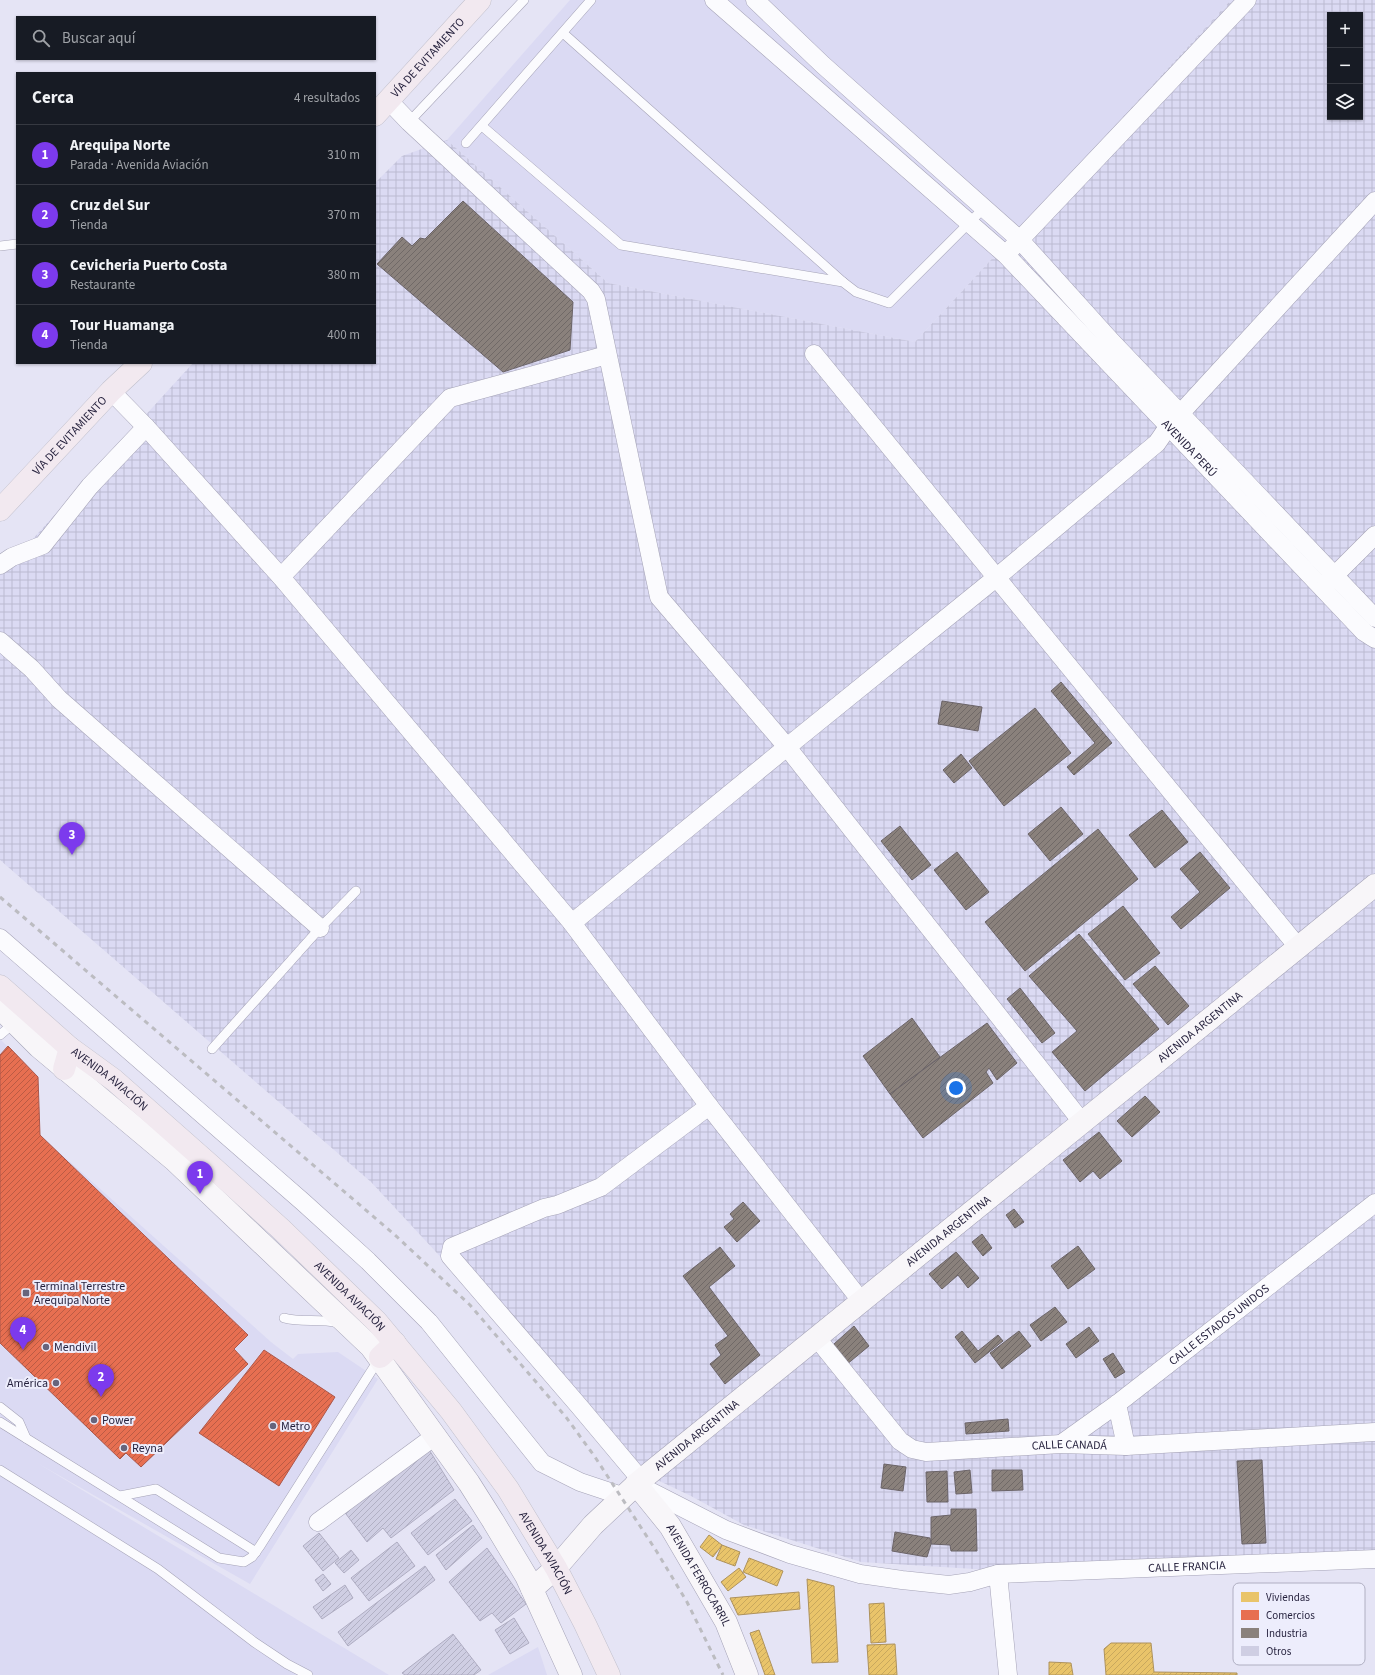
<!DOCTYPE html>
<html lang="es">
<head>
<meta charset="utf-8">
<style>
  body { margin:0; font-family:"Source Sans 3",sans-serif; background:#242831; color:#f1f3f6 }
  .controls { position:absolute; right:12px; top:12px; display:grid; overflow:hidden; border-radius:0px; box-shadow:0 1px 3px #0004 }
  .controls button { width:36px; height:36px; display:grid; place-items:center; padding:0; border:0; border-bottom:1px solid #363941; background:#171b24; color:#f1f3f6; font:20px sans-serif }
  .you { position:absolute; left:956px; top:1088px; width:14px; height:14px; margin:-10px; border:3px solid #fff; border-radius:50%; background:#1a73e8; box-shadow:0 0 0 6px #1a73e833 }
  .badge { display:grid; place-items:center; width:26px; height:26px; border-radius:50%; background:#7c3aed; color:#fff; font-size:13px; font-weight:700 }
  .pin { position:absolute; translate:-50% -33px; filter:drop-shadow(0 1px 2px #0008) }
  .pin::after { content:''; position:absolute; top:21px; width:14px; height:12px; background:inherit; clip-path:polygon(0 0,100% 0,50% 100%) }
  .list { margin:0; padding:0; list-style:none }
  h2 { display:flex; justify-content:space-between; align-items:center; height:52px; margin:0; padding:0 16px; font-size:17px }
  h2 small { font-size:13px; font-weight:400; color:#9ea1a6 }
  .list li { display:grid; grid-template-columns:26px 1fr auto; gap:12px; align-items:center; box-sizing:border-box; height:60px; padding:0 16px; border-top:1px solid #363941 }
  .list b { display:block; font-size:15px; white-space:nowrap }
  .list p { margin:0; font-size:13px; white-space:nowrap; color:#9ea1a6 }
  .list em { font-size:13px; font-style:normal; color:#9ea1a6 }
  .icon { flex:none; width:22px; height:22px; fill:none; stroke:currentColor; stroke-width:2; stroke-linecap:round; stroke-linejoin:round }
  .map { position:relative; flex:none; width:1375px; height:1675px; overflow:hidden }
  .search { position:absolute; background:#171b24; box-shadow:0 1px 3px #0004; left:16px; top:16px; width:360px; height:44px; display:flex; align-items:center; gap:10px; box-sizing:border-box; padding:0 14px; border-radius:0px; color:#9ea1a6; font-size:15px }
  .panel { position:absolute; background:#171b24; box-shadow:0 1px 3px #0004; left:16px; top:72px; width:360px; height:292px; border-radius:0px }
  .map>svg:first-child { display:block }
  .built { fill:#dbdaf3 }
  .industrial { fill:url(#industrial-grid); fill-rule:evenodd }
  .homes { fill:url(#homes-hatch); stroke:#ae925c }
  .shops { fill:url(#shops-hatch); stroke:#ac574a }
  .industry { fill:url(#industry-hatch); stroke:#6b6468 }
  .building { fill:url(#building-hatch); stroke:#afadc2 }
  .lines { fill:none; stroke-linecap:round; stroke-linejoin:round }
  .lane-casing { stroke:#a5a3b7; stroke-width:10 }
  .street-casing { stroke:#a5a3b7; stroke-width:19 }
  .secondary-casing { stroke:#a5a3b7; stroke-width:23 }
  .highway-casing { stroke:#c1c0cc; stroke-width:23 }
  .lane { stroke:#fbfbfe; stroke-width:9 }
  .street { stroke:#fbfbfe; stroke-width:18 }
  .secondary { stroke:#f8f6f9; stroke-width:22 }
  .highway { stroke:#f2e9f0; stroke-width:22 }
  .rail { stroke:#bcbcc1; stroke-width:3; stroke-dasharray:5 5; stroke-linecap:butt }
  .poi-dot { fill:#67647c; stroke:#ededfc; stroke-width:1.5 }
  .labels { text-anchor:middle; dominant-baseline:central; stroke-width:4; stroke-linejoin:round; paint-order:stroke }
  .street-label { font-size:12px; fill:#231f3b; stroke:#ededfc }
  .poi-label { font-size:12px; fill:#231f3b; stroke:#ededfc; text-anchor:start }
  .key { fill:#ededfc; stroke:#b0afc2; stroke-width:1 }
  .key-label { font-size:11px; fill:#231f3b }
</style>
</head>
<body>
<div class="map">
<svg width="1375" height="1675" viewBox="0 0 1375 1675">
  <defs>
    <pattern id="industrial-grid" width="8" height="8" patternUnits="userSpaceOnUse"><rect width="8" height="8" fill="#dbdaf3"/><path d="M0 4h8M4 0v8" fill="none" stroke="#bcbbd1"/></pattern>
    <pattern id="homes-hatch" width="6" height="6" patternUnits="userSpaceOnUse"><rect width="6" height="6" fill="#e9c46a"/><path d="M-1 1l2-2M0 6l6-6M5 7l2-2" fill="none" stroke="#c8a85d"/></pattern>
    <pattern id="shops-hatch" width="6" height="6" patternUnits="userSpaceOnUse"><rect width="6" height="6" fill="#e76f51"/><path d="M-1 1l2-2M0 6l6-6M5 7l2-2" fill="none" stroke="#bb5b44"/></pattern>
    <pattern id="industry-hatch" width="6" height="6" patternUnits="userSpaceOnUse"><rect width="6" height="6" fill="#8a817c"/><path d="M-1 1l2-2M0 6l6-6M5 7l2-2" fill="none" stroke="#706967"/></pattern>
    <pattern id="building-hatch" width="6" height="6" patternUnits="userSpaceOnUse"><rect width="6" height="6" fill="#cfcee3"/><path d="M-1 1l2-2M0 6l6-6M5 7l2-2" fill="none" stroke="#b1b0c4"/></pattern>
  </defs>
  <rect width="100%" height="100%" fill="#e5e4f5"/>
  <g class="built">
    <path d="M570 0H1231L915 342 608 283 447 140Z"/>
    <path d="M0 1039 38 1077 40 1135 271 1342 293 1359 298 1354 338 1352 378 1379 250 1584 39 1464 389 1675H0Z"/>
    <path d="M538 1647 547 1675H488Z"/>
  </g>
  <path class="industrial" d="M1231 0H1375V1551L991 1570 861 1562 744 1525 691 1496 630 1467 579 1406 371 1182 0 860V575L193 363H375V183L402 156 447 140 608 283 915 342ZM1330 15H1360V117H1330Z"/>
  <g class="homes">
    <path d="M709 1535 722 1545 713 1557 700 1547Z"/>
    <path d="M722 1545 740 1552 735 1566 716 1559Z"/>
    <path d="M749 1558 783 1571 777 1586 743 1572Z"/>
    <path d="M739 1568 746 1577 728 1591 721 1582Z"/>
    <path d="M807 1579 834 1586 838 1662 812 1663Z"/>
    <path d="M799 1592 800 1609 738 1615 730 1598Z"/>
    <path d="M884 1603 886 1642 871 1643 869 1604Z"/>
    <path d="M759 1630 775 1675H765L750 1633Z"/>
    <path d="M1111 1643H1151L1154 1672 1237 1673V1675H1106L1104 1649Z"/>
    <path d="M895 1644 897 1675H869L867 1645Z"/>
    <path d="M1049 1662 1071 1663 1073 1675H1049Z"/>
  </g>
  <g class="shops">
    <path d="M8 1046 38 1077 40 1135 248 1335 234 1349 248 1364 141 1467 126 1453 120 1459 0 1343V1055Z"/>
    <path d="M264 1350 335 1397 279 1486 199 1433Z"/>
  </g>
  <g class="industry">
    <path d="M463 201 573 302 570 350 503 372 377 264 402 237 412 246 420 238 425 239Z"/>
    <path d="M1061 682 1112 743 1074 775 1067 767 1095 743 1051 691Z"/>
    <path d="M942 701 982 707 978 731 938 724Z"/>
    <path d="M1035 708 1071 753 1004 806 969 761Z"/>
    <path d="M961 754 972 768 954 783 943 770Z"/>
    <path d="M1061 807 1083 834 1050 861 1028 834Z"/>
    <path d="M1162 810 1188 842 1155 868 1129 835Z"/>
    <path d="M900 826 931 865 912 880 881 841Z"/>
    <path d="M1098 829 1138 879 1025 971 985 922Z"/>
    <path d="M957 852 989 892 966 910 934 870Z"/>
    <path d="M1200 852 1230 888 1181 929 1171 917 1200 892 1180 869Z"/>
    <path d="M1123 906 1160 953 1125 980 1088 934Z"/>
    <path d="M1079 934 1159 1029 1085 1091 1052 1052 1077 1031 1029 976Z"/>
    <path d="M1155 966 1189 1006 1168 1025 1133 984Z"/>
    <path d="M1020 988 1055 1033 1042 1043 1007 999Z"/>
    <path d="M912 1018 940 1057 890 1094 863 1056Z"/>
    <path d="M987 1023 1017 1063 997 1080 989 1068 986 1072 993 1083 923 1138 890 1094Z"/>
    <path d="M1145 1096 1160 1112 1132 1137 1117 1121Z"/>
    <path d="M1099 1132 1122 1161 1100 1179 1093 1171 1080 1182 1063 1160Z"/>
    <path d="M743 1202 760 1221 737 1242 724 1227 734 1219 730 1214Z"/>
    <path d="M1014 1209 1024 1222 1015 1228 1006 1215Z"/>
    <path d="M982 1234 992 1248 983 1256 972 1242Z"/>
    <path d="M1078 1246 1095 1269 1068 1289 1051 1266Z"/>
    <path d="M720 1247 735 1266 709 1287 760 1355 725 1384 710 1364 721 1355 715 1345 728 1336 683 1276Z"/>
    <path d="M956 1252 979 1278 968 1288 958 1275 942 1289 929 1274Z"/>
    <path d="M1055 1307 1067 1322 1041 1341 1030 1325Z"/>
    <path d="M854 1326 869 1346 846 1365 834 1351V1344Z"/>
    <path d="M1089 1327 1099 1341 1076 1358 1066 1344Z"/>
    <path d="M962 1331 978 1351 998 1335 1003 1341 975 1363 955 1337Z"/>
    <path d="M1019 1331 1031 1346 1002 1369 990 1353Z"/>
    <path d="M1113 1353 1125 1372 1115 1378 1103 1359Z"/>
    <path d="M1008 1419 1009 1431 966 1434 965 1423Z"/>
    <path d="M1262 1460 1266 1543 1242 1544 1237 1461Z"/>
    <path d="M884 1464 906 1467 903 1491 881 1488Z"/>
    <path d="M970 1470 972 1493 956 1494 954 1472Z"/>
    <path d="M992 1470H1022L1023 1490 992 1491Z"/>
    <path d="M947 1471 948 1502H927L926 1472Z"/>
    <path d="M951 1509H976L977 1551H951L950 1545 931 1544V1517L951 1515Z"/>
    <path d="M895 1532 930 1538 931 1544 927 1557 892 1551Z"/>
  </g>
  <g class="building">
    <path d="M428 1448 454 1490 391 1538 383 1528 367 1542 343 1510Z"/>
    <path d="M455 1499 472 1521 428 1555 411 1533Z"/>
    <path d="M473 1525 482 1538 446 1570 436 1555Z"/>
    <path d="M319 1533 339 1558 323 1571 303 1546Z"/>
    <path d="M397 1542 415 1566 369 1601 351 1578Z"/>
    <path d="M487 1548 526 1604 501 1623 492 1613 480 1621 449 1582Z"/>
    <path d="M351 1550 359 1560 344 1573 335 1563Z"/>
    <path d="M425 1566 435 1580 348 1646 338 1632Z"/>
    <path d="M323 1574 331 1584 323 1591 315 1580Z"/>
    <path d="M345 1585 353 1598 322 1619 313 1607Z"/>
    <path d="M514 1618 529 1643 510 1654 495 1630Z"/>
    <path d="M453 1634 481 1670 474 1675H405L402 1673Z"/>
  </g>
  <g class="lines">
    <g class="lane-casing">
      <g id="lane">
        <path d="M563 33 843 282"/>
        <path d="M409 122 524 0"/>
        <path d="M482 126 621 245 843 282 856 292 889 303 983 209"/>
        <path d="M466 143 591 0"/>
        <path d="M0 246 17 244"/>
        <path d="M0 1035 14 1023"/>
        <path d="M212 1049 320 928 356 891"/>
        <path d="M284 1318C302 1323 320 1318 338 1323"/>
        <path d="M0 1407 19 1422 26 1438"/>
        <path d="M0 1422 219 1558 244 1562 252 1557 260 1546 379 1359"/>
        <path d="M0 1470 158 1569 254 1642 287 1664 308 1675"/>
        <path d="M120 1496 156 1489 256 1552"/>
      </g>
    </g>
    <g class="street-casing">
      <g id="street">
        <path id="s1" d="M714 0 1006 255 1364 632 1375 639"/>
        <path d="M755 0 823 65 1020 240 1112 342 1375 618"/>
        <path d="M389 101 409 122 591 291 596 299 659 597 787 747 1082 1122"/>
        <path d="M1012 248 1247 0"/>
        <path d="M814 354 1298 947"/>
        <path d="M111 391 146 427 281 577 572 923 709 1106 862 1302"/>
        <path d="M0 565 12 557 43 545 90 486 146 427"/>
        <path d="M281 577 450 398 607 355"/>
        <path d="M1326 584 1375 535"/>
        <path d="M0 641 32 669 59 699 320 928"/>
        <path d="M572 923 787 747 997 577 1157 443 1168 427 1375 201"/>
        <path d="M0 938 303 1202 368 1261 429 1322 542 1463 580 1482 622 1496"/>
        <path id="s2" d="M816 1337 900 1441 912 1449 926 1452 1061 1444 1126 1446 1375 1432"/>
        <path d="M1117 1404 1126 1446"/>
        <path id="s3" d="M1061 1444 1117 1404 1375 1203"/>
        <path d="M641 1480 579 1406 450 1256 452 1247 544 1208 557 1205 601 1187 709 1106"/>
        <path d="M640 1486 726 1530 790 1554 860 1574 902 1580 949 1585 970 1582 998 1574 1008 1675"/>
        <path d="M318 1522 435 1436"/>
        <path id="s4" d="M998 1574 1375 1559"/>
      </g>
    </g>
    <g class="secondary-casing">
      <g id="secondary">
        <path d="M0 1008 39 1047 174 1160 371 1347 469 1483 493 1521 526 1576 571 1675"/>
        <path id="s5" d="M636 1484 670 1526 701 1579 726 1622 747 1675"/>
        <path id="s6" d="M532 1589 556 1568 593 1525 641 1480 1375 885"/>
      </g>
    </g>
    <g class="highway-casing">
      <g id="highway">
        <path id="s7" d="M375 115 480 0"/>
        <path id="s8" d="M0 510 111 391 141 363"/>
        <path id="s9" d="M0 986 70 1048 114 1080 209 1164 281 1229 377 1322 451 1411 508 1489 556 1568 585 1624 609 1675"/>
        <path d="M64 1069 70 1048"/>
        <path d="M380 1357 395 1343"/>
      </g>
    </g>
    <use href="#lane" class="lane"/>
    <use href="#street" class="street"/>
    <use href="#secondary" class="secondary"/>
    <use href="#highway" class="highway"/>
    <path class="rail" d="M0 897 395 1235 470 1305 566 1417 595 1457 657 1552 687 1602 723 1675"/>
  </g>
  <g class="poi-dot">
    <rect x="22" y="1289" width="8" height="8" rx="2"/>
    <circle cx="46" cy="1347" r="4"/>
    <circle cx="56" cy="1383" r="4"/>
    <circle cx="94" cy="1420" r="4"/>
    <circle cx="273" cy="1426" r="4"/>
    <circle cx="124" cy="1448" r="4"/>
  </g>
  <g class="labels">
    <g class="street-label">
      <text stroke="none"><textPath href="#s7" startOffset="78">VÍA DE EVITAMIENTO</textPath></text>
      <text stroke="none"><textPath href="#s8" startOffset="102">VÍA DE EVITAMIENTO</textPath></text>
      <text stroke="none"><textPath href="#s1" startOffset="654">AVENIDA PERÚ</textPath></text>
      <text stroke="none"><textPath href="#s6" startOffset="874">AVENIDA ARGENTINA</textPath></text>
      <text stroke="none"><textPath href="#s9" startOffset="144">AVENIDA AVIACIÓN</textPath></text>
      <text stroke="none"><textPath href="#s6" startOffset="550">AVENIDA ARGENTINA</textPath></text>
      <text stroke="none"><textPath href="#s9" startOffset="468">AVENIDA AVIACIÓN</textPath></text>
      <text stroke="none"><textPath href="#s3" startOffset="198">CALLE ESTADOS UNIDOS</textPath></text>
      <text stroke="none"><textPath href="#s6" startOffset="226">AVENIDA ARGENTINA</textPath></text>
      <text stroke="none"><textPath href="#s2" startOffset="306">CALLE CANADÁ</textPath></text>
      <text stroke="none"><textPath href="#s9" startOffset="792">AVENIDA AVIACIÓN</textPath></text>
      <text stroke="none"><textPath href="#s4" startOffset="189">CALLE FRANCIA</textPath></text>
      <text stroke="none"><textPath href="#s5" startOffset="111">AVENIDA FERROCARRIL</textPath></text>
    </g>
    <g class="poi-label">
      <text x="34" y="1286">Terminal Terrestre<tspan x="34" dy="14">Arequipa Norte</tspan></text>
      <text x="54" y="1347">Mendivil</text>
      <text x="48" y="1383" text-anchor="end">América</text>
      <text x="102" y="1420">Power</text>
      <text x="281" y="1426">Metro</text>
      <text x="132" y="1448">Reyna</text>
    </g>
  </g>
  <rect x="1233" y="1583" width="132" height="82" rx="6" class="key"/>
  <rect x="1241" y="1592" width="18" height="10" fill="#e9c46a"/>
  <rect x="1241" y="1610" width="18" height="10" fill="#e76f51"/>
  <rect x="1241" y="1628" width="18" height="10" fill="#8a817c"/>
  <rect x="1241" y="1646" width="18" height="10" fill="#cfcee3"/>
  <g class="key-label">
    <text x="1266" y="1601">Viviendas</text>
    <text x="1266" y="1619">Comercios</text>
    <text x="1266" y="1637">Industria</text>
    <text x="1266" y="1655">Otros</text>
  </g>
</svg>
<div class="controls">
<button>+</button>
<button>−</button>
<button><svg class="icon" aria-label="layers" viewBox="0 0 24 24"><path d="M12 4l9 5-9 5-9-5zM3 14l9 5 9-5"/></svg></button>
</div>
<div class="you"></div>
<div class="pin badge" style="left:200px;top:1194px">1</div>
<div class="pin badge" style="left:101px;top:1397px">2</div>
<div class="pin badge" style="left:72px;top:855px">3</div>
<div class="pin badge" style="left:23px;top:1350px">4</div>
<div class="search"><svg class="icon" aria-label="search" viewBox="0 0 24 24"><circle cx="10" cy="10" r="6"/><path d="M15 15l6 6"/></svg>Buscar aquí</div>
<section class="panel">
<h2>Cerca<small>4 resultados</small></h2>
<ul class="list">
<li><span class="badge">1</span><div><b>Arequipa Norte</b><p>Parada · Avenida Aviación</p></div><em>310 m</em></li>
<li><span class="badge">2</span><div><b>Cruz del Sur</b><p>Tienda</p></div><em>370 m</em></li>
<li><span class="badge">3</span><div><b>Cevicheria Puerto Costa</b><p>Restaurante</p></div><em>380 m</em></li>
<li><span class="badge">4</span><div><b>Tour Huamanga</b><p>Tienda</p></div><em>400 m</em></li>
</ul>
</section>
</div>
</body>
</html>
